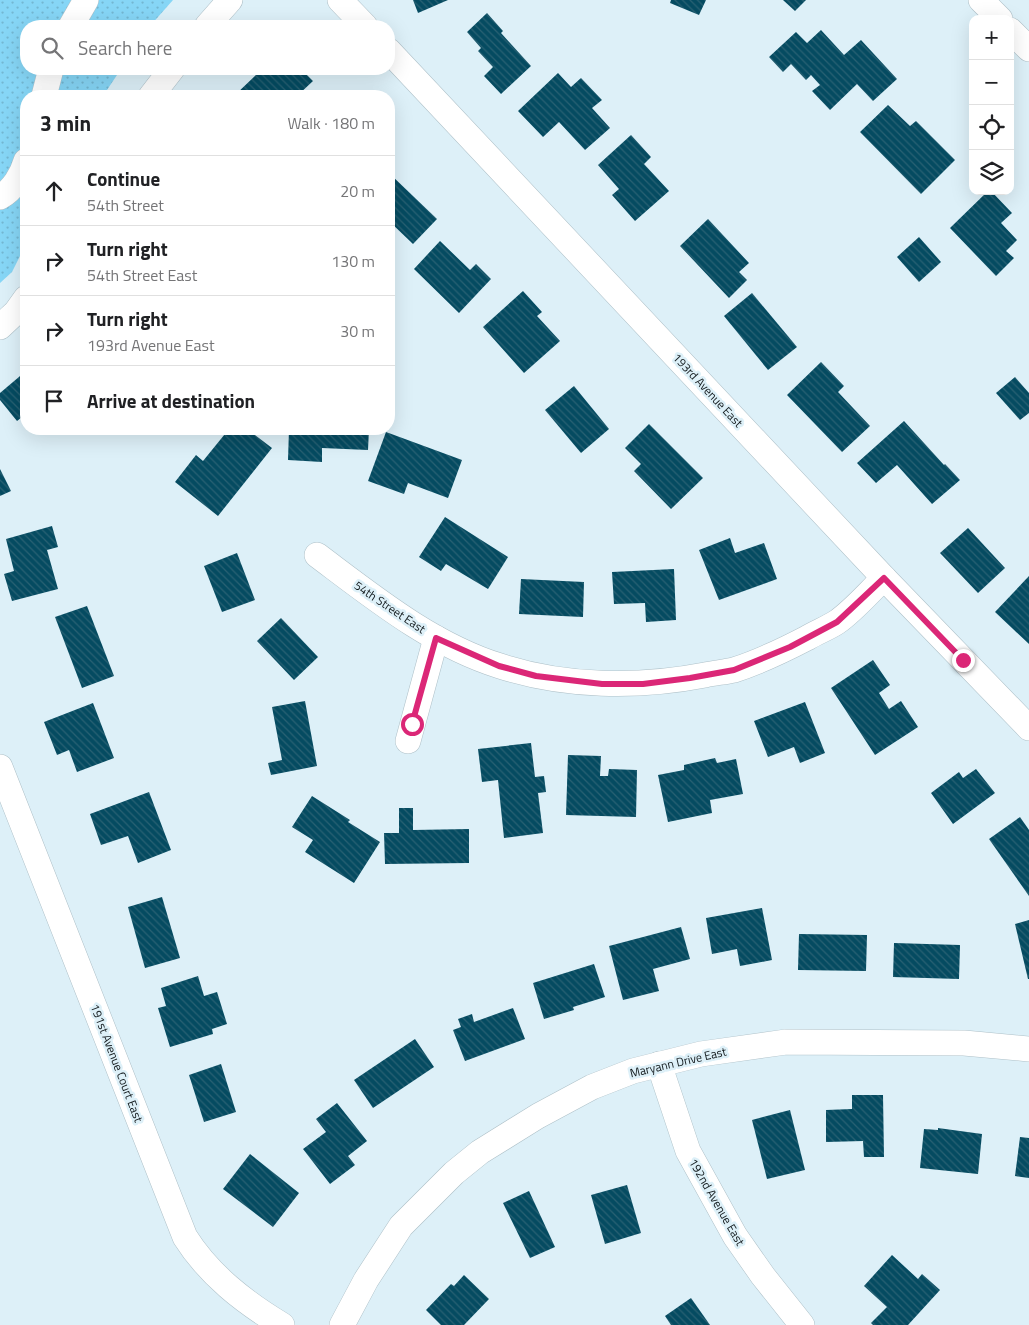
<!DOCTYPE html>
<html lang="en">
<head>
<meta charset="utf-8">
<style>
  body { margin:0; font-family:"Titillium Web",sans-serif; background:#f6f6f6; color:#202124 }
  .controls { position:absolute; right:15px; top:15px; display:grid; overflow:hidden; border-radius:10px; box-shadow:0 5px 20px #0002 }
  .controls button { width:45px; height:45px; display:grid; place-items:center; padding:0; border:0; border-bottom:1px solid #e0e0e0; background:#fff; color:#202124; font:25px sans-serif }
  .stop { position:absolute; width:15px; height:15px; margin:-11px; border:4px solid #db2777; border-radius:50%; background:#fff }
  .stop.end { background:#db2777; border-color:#fff; box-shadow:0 1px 5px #0008 }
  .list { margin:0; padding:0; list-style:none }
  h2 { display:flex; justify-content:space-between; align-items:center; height:65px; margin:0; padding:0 20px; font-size:21px }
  h2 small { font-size:16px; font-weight:400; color:#757577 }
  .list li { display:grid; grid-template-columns:32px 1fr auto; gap:15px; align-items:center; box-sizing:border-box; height:70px; padding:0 20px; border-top:1px solid #e0e0e0 }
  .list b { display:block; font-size:19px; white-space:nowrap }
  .list p { margin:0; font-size:16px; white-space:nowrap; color:#757577 }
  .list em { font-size:16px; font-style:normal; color:#757577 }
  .icon { flex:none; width:28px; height:28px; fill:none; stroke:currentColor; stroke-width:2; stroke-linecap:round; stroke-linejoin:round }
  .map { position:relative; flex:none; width:1029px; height:1325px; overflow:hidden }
  .search { position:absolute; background:#fff; box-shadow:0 5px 20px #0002; left:20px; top:20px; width:375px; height:55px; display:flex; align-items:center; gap:12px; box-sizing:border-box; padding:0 18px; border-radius:20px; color:#757577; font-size:19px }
  .panel { position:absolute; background:#fff; box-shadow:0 5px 20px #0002; left:20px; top:90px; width:375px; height:345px; border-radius:20px }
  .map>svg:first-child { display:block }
  .park { fill:url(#park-dots) }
  .building { fill:url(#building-back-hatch) }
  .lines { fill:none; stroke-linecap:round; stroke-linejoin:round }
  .minor-casing { stroke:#aec0c8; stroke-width:26 }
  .minor { stroke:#fff; stroke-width:25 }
  .route { stroke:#db2777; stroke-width:6 }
  .labels { text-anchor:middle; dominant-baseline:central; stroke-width:5; stroke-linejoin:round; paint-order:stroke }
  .street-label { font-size:12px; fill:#131a1d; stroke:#ddf0f8 }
</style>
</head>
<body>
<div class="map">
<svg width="1029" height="1325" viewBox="0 0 1029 1325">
  <defs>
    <pattern id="park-dots" width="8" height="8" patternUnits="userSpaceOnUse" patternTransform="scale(1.25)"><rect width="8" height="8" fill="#86d6f6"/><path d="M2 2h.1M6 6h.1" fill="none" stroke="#73b7d2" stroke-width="1.8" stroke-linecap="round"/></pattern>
    <pattern id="building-back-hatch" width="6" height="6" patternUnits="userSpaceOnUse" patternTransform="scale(1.25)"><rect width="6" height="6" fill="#054b61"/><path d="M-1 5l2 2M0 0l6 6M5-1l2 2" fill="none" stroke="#296173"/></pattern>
  </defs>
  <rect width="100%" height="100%" fill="#ddf0f8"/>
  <path class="park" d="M0 0H173L150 26H26V69H121L103 96H26V244L12 272 0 283Z"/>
  <g class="building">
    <path d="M413 0H448L418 13Z"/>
    <path d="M671 0H706L699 15 670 3Z"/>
    <path d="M783 0H806L795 11Z"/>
    <path d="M487 13 503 31 501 33 531 66 501 94 484 76 493 67 478 51 481 48 467 32Z"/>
    <path d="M821 30 844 55 861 40 897 79 873 101 857 84 830 110 812 91 820 85 811 75 806 80 791 64 783 72 769 57 796 32 807 43Z"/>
    <path d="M266 69H301L313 81 297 96H236L235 95 258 73 260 75Z"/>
    <path d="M558 73 571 87 581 78 602 100 592 108 610 128 585 150 559 122 543 137 518 111Z"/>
    <path d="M888 105 910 126 916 121 955 160 921 194 860 132Z"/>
    <path d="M631 135 651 157 644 164 669 191 635 221 612 195 619 189 598 165Z"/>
    <path d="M389 173 437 219 413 244 389 221Z"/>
    <path d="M988 191H991L1012 213 1001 223 1017 240 1006 251 1014 258 996 276 950 228Z"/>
    <path d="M708 219 749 263 739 272 747 280 729 298 680 246Z"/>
    <path d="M919 237 941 262 919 282 897 257Z"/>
    <path d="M440 241 470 270 476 264 491 279 459 313 414 269Z"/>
    <path d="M523 291 542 312 537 316 560 341 524 373 483 327Z"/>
    <path d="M752 293 797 347 768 370 724 316Z"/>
    <path d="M821 362 844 386 838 392 870 426 842 452 787 395Z"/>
    <path d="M26 371V414L17 421 0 400V393Z"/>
    <path d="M1015 377 1029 393V413L1020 420 996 393Z"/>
    <path d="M574 386 609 429 581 453 545 410Z"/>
    <path d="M904 421 944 465 945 464 960 480 932 504 897 465 876 483 857 463Z"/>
    <path d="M649 424 703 478 671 509 634 471 641 464 625 448Z"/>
    <path d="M229 429H247L272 448 218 516 175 482 196 455 203 461Z"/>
    <path d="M289 429H369L368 450 322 448V462L288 460Z"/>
    <path d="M386 432 462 460 448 498 408 483 404 494 368 481Z"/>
    <path d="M0 469 11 491 0 496Z"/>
    <path d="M445 517 508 557 488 589 446 564 441 571 419 557Z"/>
    <path d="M52 526 58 547 47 550 58 589 12 601 4 574 14 571 6 539Z"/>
    <path d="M968 528 1005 568 978 593 940 553Z"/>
    <path d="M730 538 735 553 764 543 777 579 719 600 699 550Z"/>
    <path d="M237 553 255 600 222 612 204 566Z"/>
    <path d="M674 569 676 620 646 622 645 603 614 604 612 572Z"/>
    <path d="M1029 576V644L995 612Z"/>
    <path d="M521 579 584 582 583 617 519 614Z"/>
    <path d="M87 606 114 676 82 688 55 617Z"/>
    <path d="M281 618 318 657 294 680 257 641Z"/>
    <path d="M873 660 890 685 879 693 889 709 901 701 918 727 875 755 831 688Z"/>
    <path d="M305 701 317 766 271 775 268 763 282 760 272 707Z"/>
    <path d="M805 702 825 753 800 763 794 747 768 757 754 721Z"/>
    <path d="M93 703 114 758 77 772 69 750 57 755 44 722Z"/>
    <path d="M531 743 535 777 544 776 546 792 538 793 543 833 504 838 498 780 482 782 478 749Z"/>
    <path d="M568 755 601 756 600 776H608L609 769 637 770 636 817 566 815Z"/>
    <path d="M715 758 717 763 736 759 743 794 710 800 712 813 668 822 658 775 684 770V765Z"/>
    <path d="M976 769 995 793 953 824 931 793 959 772 963 778Z"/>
    <path d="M149 792 171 850 138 863 128 836 101 845 90 814Z"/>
    <path d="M312 796 350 820 348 822 380 842 354 883 305 852 313 840 292 827Z"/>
    <path d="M399 808H413V830L469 829V863L385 864 384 833H399Z"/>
    <path d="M1020 817 1029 830V896L989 839Z"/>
    <path d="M162 897 180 958 145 968 128 907Z"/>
    <path d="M762 908 772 960 740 966 737 949 712 954 706 918Z"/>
    <path d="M1029 920V979H1028L1015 924Z"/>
    <path d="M681 927 690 959 653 969 659 991 623 1000 609 946Z"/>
    <path d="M799 934 867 935 866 971 798 970Z"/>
    <path d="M894 943 960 945 959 979 893 977Z"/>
    <path d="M594 964 605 997 573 1007 574 1010 544 1019 533 983Z"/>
    <path d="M198 976 204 996 217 992 227 1024 212 1029 213 1034 170 1047 158 1008 166 1006 161 988Z"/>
    <path d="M513 1008 525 1039 465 1061 453 1030 461 1027 458 1019 472 1014 474 1022Z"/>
    <path d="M415 1039 434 1067 373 1108 354 1080Z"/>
    <path d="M221 1064 236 1112 204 1122 189 1075Z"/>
    <path d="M852 1095H883L884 1157H864L863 1141 826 1142V1110L852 1109Z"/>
    <path d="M337 1103 367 1141 348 1156 355 1165 330 1184 303 1149 326 1132 316 1119Z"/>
    <path d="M790 1110 805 1170 767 1179 752 1120Z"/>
    <path d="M938 1128 982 1134 978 1174 920 1168 924 1129 938 1130Z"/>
    <path d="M1020 1137 1029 1138V1178L1015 1176Z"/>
    <path d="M250 1154 299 1193 273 1227 223 1189Z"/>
    <path d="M627 1185 641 1233 605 1244 591 1195Z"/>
    <path d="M529 1191 555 1247 530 1258 503 1203Z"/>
    <path d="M892 1255 918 1279 922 1274 940 1290 908 1325H873L871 1323 887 1307 864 1286Z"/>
    <path d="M464 1275 489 1299 464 1325H441L426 1310 451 1284 454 1286Z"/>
    <path d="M691 1298 710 1325H671L665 1316Z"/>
  </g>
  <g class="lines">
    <g class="minor-casing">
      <g id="minor">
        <path d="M340 0 365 26"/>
        <path d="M981 0 1000 19"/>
        <path d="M71 26 86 0"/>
        <path d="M207 26 230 0"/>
        <path d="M1010 30 1029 49"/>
        <path d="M389 51 884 578 1029 728"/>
        <path d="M44 96 51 69"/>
        <path d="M151 96 172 69"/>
        <path d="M0 197C13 190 22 175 26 161"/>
        <path d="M0 327 16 312 26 298"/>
        <path d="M317 555C373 597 432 645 500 666 565 687 638 688 705 675 714 673 725 672 734 670 759 662 784 650 807 638 817 632 828 628 837 622 854 610 869 592 884 578"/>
        <path d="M408 741 436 638"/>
        <path d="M0 767 185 1237C209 1275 244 1302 282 1325"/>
        <path d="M659 1064 688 1151 735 1236 763 1276 802 1325"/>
        <path d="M342 1325 366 1280 401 1226 454 1173 480 1152 538 1116 592 1087 633 1071 701 1054 786 1042 964 1043 1029 1049"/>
      </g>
    </g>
    <use href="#minor" class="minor"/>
  </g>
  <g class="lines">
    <path class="route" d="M412 724 436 638 499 666 536 676 602 684H643L690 678 734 670 790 647 837 622 884 578 963 660"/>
  </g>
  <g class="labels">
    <g class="street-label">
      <text transform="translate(708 390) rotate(47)">193rd Avenue East</text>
      <text transform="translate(390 607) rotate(34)">54th Street East</text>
      <text transform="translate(678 1062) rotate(-13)">Maryann Drive East</text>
      <text transform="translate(117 1063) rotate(69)">191st Avenue Court East</text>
      <text transform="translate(717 1202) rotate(60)">192nd Avenue East</text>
    </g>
  </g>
</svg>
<div class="controls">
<button>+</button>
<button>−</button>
<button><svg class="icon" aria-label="locate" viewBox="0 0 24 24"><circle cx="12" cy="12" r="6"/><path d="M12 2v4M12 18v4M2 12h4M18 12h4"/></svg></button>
<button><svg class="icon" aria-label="layers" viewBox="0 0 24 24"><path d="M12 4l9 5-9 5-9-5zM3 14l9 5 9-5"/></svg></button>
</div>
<div class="stop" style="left:412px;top:724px"></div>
<div class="stop end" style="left:963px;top:660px"></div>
<div class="search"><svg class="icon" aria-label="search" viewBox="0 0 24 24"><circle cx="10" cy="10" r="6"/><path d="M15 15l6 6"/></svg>Search here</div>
<section class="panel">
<h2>3 min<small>Walk · 180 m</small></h2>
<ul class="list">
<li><svg class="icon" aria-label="ahead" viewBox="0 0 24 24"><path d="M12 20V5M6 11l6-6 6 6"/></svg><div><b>Continue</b><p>54th Street</p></div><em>20 m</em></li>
<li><svg class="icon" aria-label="right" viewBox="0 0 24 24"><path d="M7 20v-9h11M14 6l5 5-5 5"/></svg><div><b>Turn right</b><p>54th Street East</p></div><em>130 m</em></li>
<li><svg class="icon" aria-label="right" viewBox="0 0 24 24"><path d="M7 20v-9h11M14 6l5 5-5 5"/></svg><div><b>Turn right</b><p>193rd Avenue East</p></div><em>30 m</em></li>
<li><svg class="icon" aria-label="arrive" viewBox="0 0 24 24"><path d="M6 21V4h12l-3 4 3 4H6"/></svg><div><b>Arrive at destination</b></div></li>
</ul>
</section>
</div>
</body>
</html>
